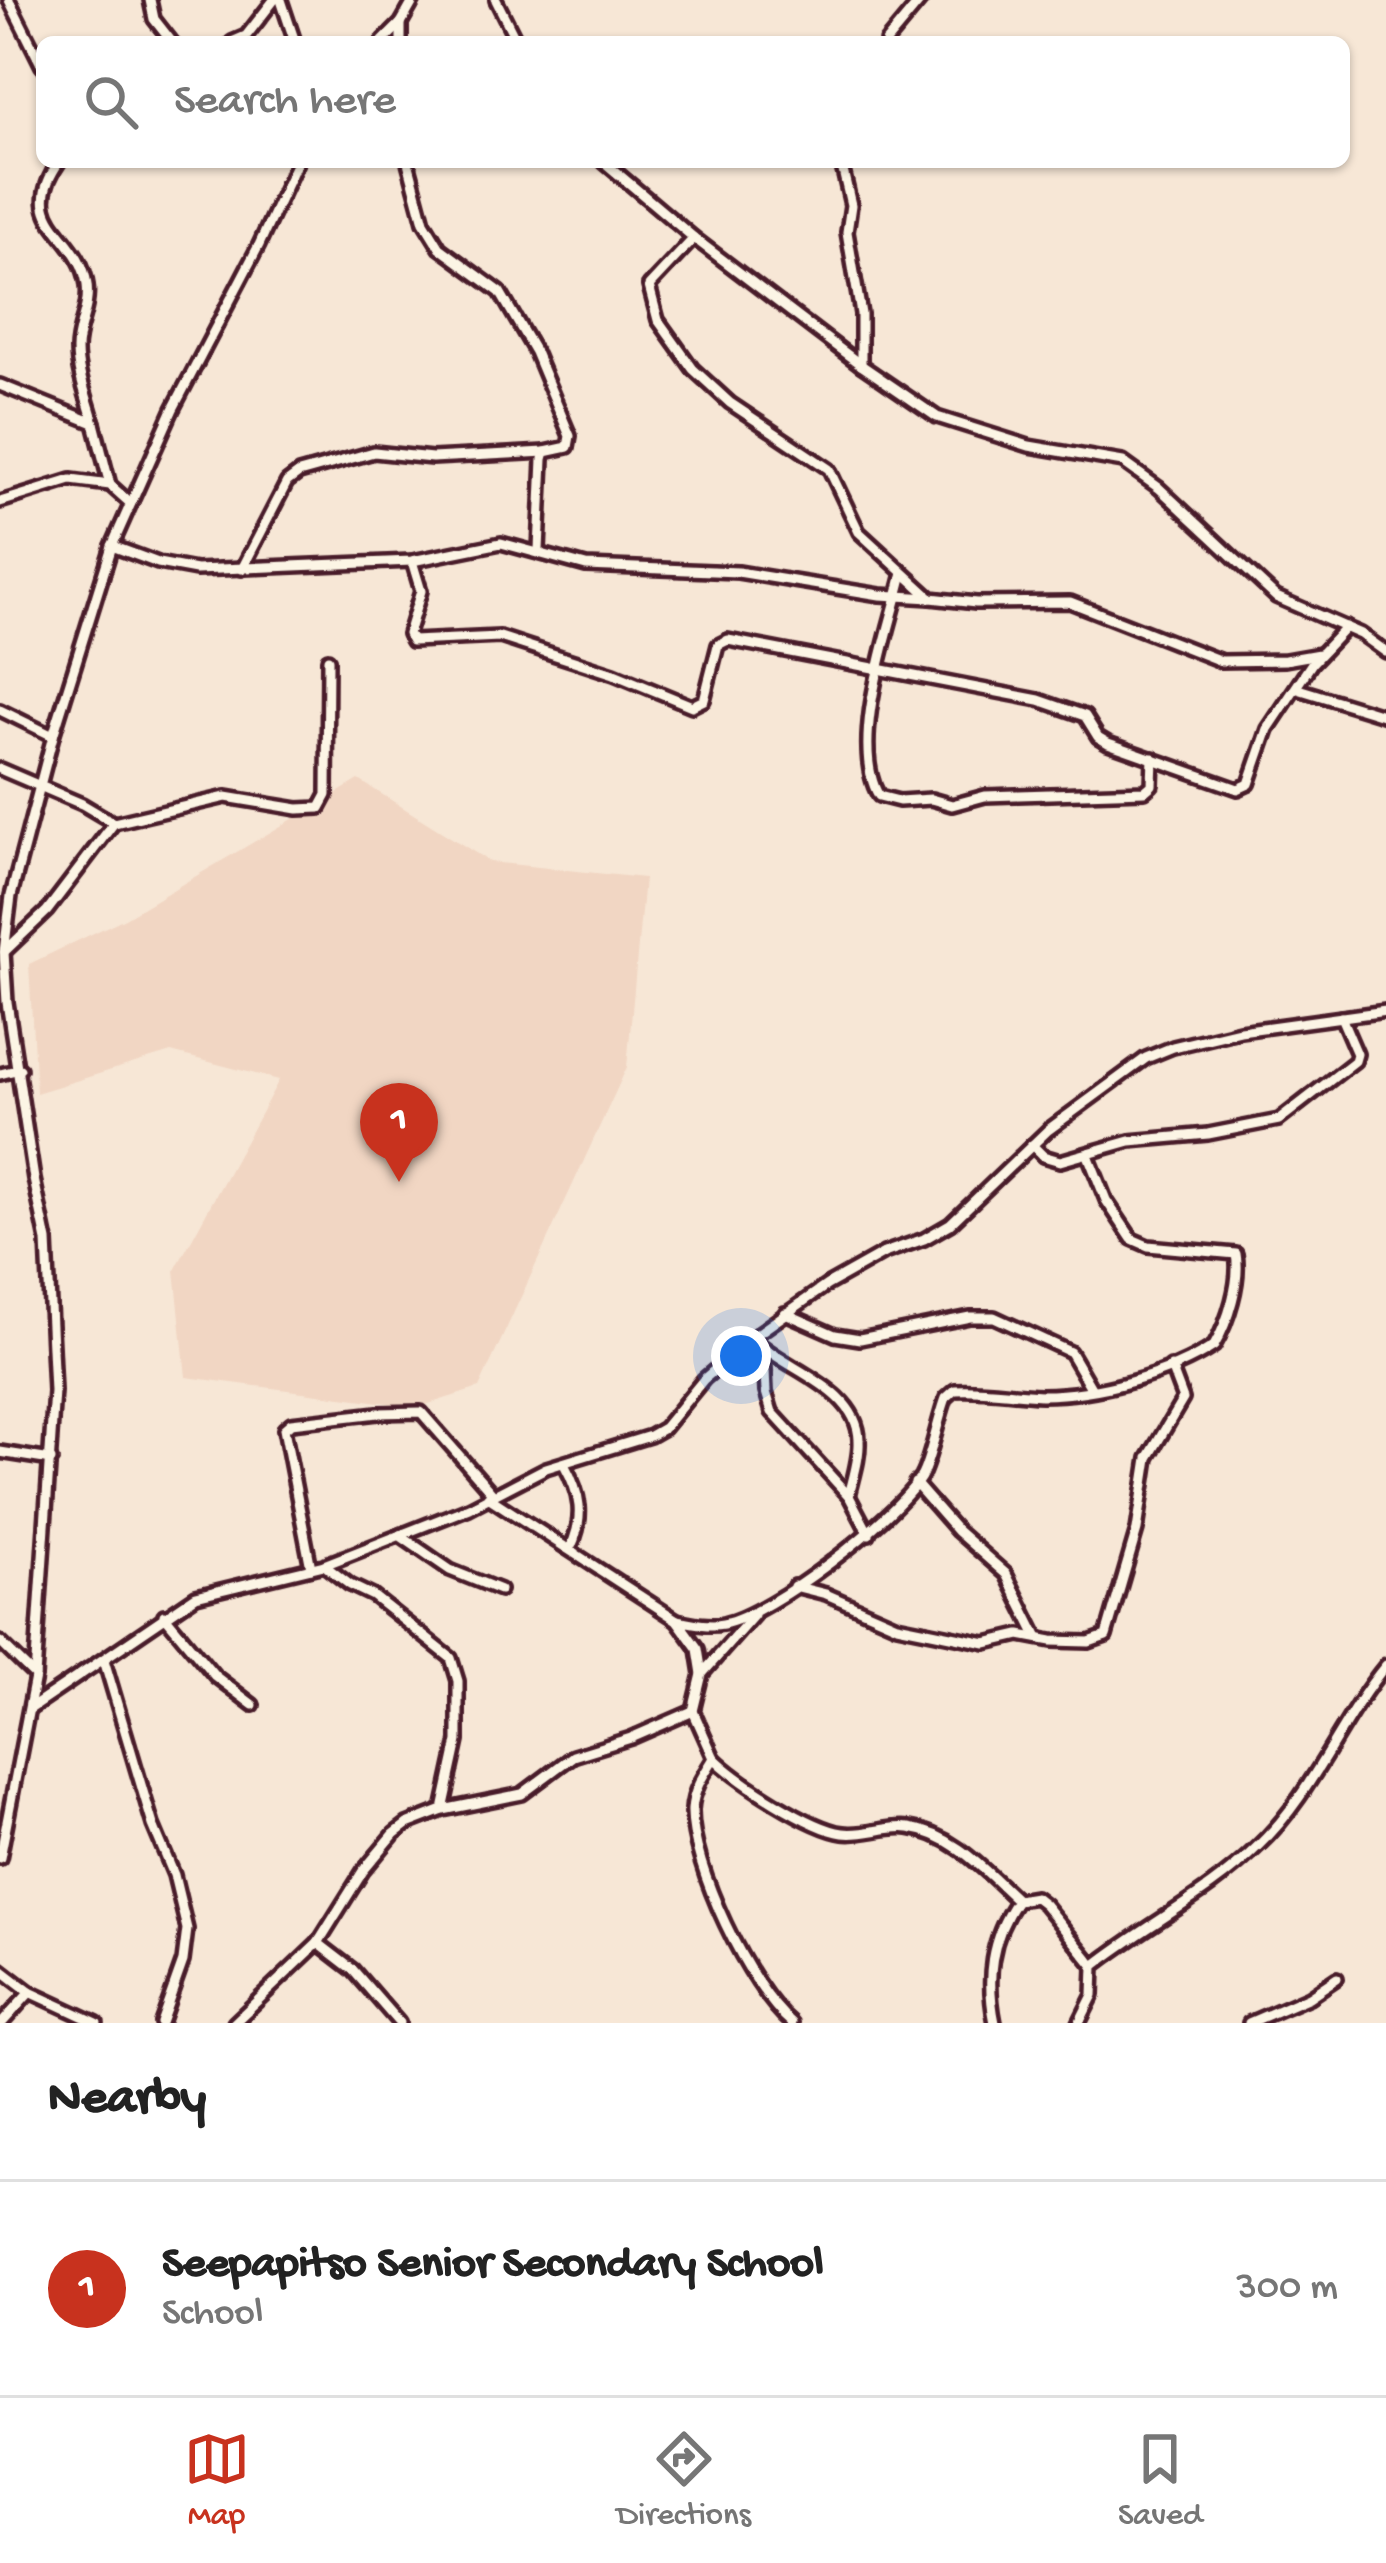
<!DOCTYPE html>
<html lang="en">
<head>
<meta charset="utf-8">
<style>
  body { margin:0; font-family:"Gochi Hand",sans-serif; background:#f2f2f2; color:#222 }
  .you { position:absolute; left:741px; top:1356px; width:42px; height:42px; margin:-30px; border:9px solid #fff; border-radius:50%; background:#1a73e8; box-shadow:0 0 0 18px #1a73e833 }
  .badge { display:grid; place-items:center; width:78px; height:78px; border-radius:50%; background:#c8321e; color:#fff; font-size:39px; font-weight:700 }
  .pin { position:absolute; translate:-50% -99px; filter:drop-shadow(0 3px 6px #0008) }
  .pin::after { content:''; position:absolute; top:63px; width:42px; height:36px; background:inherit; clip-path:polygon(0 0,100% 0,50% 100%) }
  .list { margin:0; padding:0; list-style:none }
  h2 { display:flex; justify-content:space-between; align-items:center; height:156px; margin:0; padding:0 48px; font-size:51px }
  h2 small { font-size:39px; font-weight:400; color:#767676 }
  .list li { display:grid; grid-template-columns:78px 1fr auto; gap:36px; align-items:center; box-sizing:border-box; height:216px; padding:0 48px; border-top:3px solid #e0e0e0 }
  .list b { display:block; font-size:45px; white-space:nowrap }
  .list p { margin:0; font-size:39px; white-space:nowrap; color:#767676 }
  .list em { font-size:39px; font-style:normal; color:#767676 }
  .icon { flex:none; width:66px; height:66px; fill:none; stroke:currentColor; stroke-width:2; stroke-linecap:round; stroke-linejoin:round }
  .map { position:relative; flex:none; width:1386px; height:2023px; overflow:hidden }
  .search { position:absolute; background:#fff; box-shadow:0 3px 9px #0004; left:36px; right:36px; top:36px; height:132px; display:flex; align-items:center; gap:30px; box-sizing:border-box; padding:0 42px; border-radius:18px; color:#767676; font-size:45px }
  .sheet { height:372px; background:#fff }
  nav { display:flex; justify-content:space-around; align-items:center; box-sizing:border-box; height:168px; border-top:3px solid #e0e0e0; background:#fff; font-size:33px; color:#767676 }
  nav a { display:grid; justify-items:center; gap:6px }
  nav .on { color:#c8321e }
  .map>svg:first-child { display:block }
  .built { fill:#f1d6c3 }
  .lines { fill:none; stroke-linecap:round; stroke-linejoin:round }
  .street-casing { stroke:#4a1f2b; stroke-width:18 }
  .street { stroke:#fcf5e5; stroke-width:9 }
</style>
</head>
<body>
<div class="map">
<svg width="1386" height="2023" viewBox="0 0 1386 2023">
  <rect width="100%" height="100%" fill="#f7e7d6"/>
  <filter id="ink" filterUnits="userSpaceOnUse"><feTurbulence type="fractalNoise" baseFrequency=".00833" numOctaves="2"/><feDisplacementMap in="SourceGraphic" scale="24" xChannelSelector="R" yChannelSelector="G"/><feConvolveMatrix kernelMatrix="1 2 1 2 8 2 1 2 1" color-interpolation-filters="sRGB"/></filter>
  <g filter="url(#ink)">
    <path class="built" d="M359 780 490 862 644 878 627 1067 479 1388 419 1407 186 1377 175 1270 279 1080 171 1052 36 1093 29 964 125 918Z"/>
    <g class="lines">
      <g class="street-casing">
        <g id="street">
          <path d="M9 0 42 66"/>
          <path d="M150 0 154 19 172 42"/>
          <path d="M281 0 295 42"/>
          <path d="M496 0 517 42"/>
          <path d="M401 23V42"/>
          <path d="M232 42 246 36 274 0"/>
          <path d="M382 42 401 23 414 0"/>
          <path d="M886 42 921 0"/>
          <path d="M59 162C16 224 80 231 87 285 90 309 77 327 77 350 77 373 88 400 94 423"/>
          <path d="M408 162 424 222 440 248 500 292 535 352 570 436 568 447 545 452 543 459 539 550"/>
          <path d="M604 162 694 238 861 365 937 417 1029 446 1123 462 1159 488 1276 597 1361 634 1386 652"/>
          <path d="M841 162 851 205 847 232 861 314V365"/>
          <path d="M694 238 649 286 658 320 693 369 730 403 829 469 859 532 931 598 976 603 1070 602 1221 661 1285 660 1319 654"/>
          <path d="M0 385 94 423 110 485 130 503"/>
          <path d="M0 502 71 480 110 485"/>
          <path d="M112 546 158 563 196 570 412 561 501 543 586 566 738 572 880 595 931 598"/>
          <path d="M412 561 421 591 408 634 412 641 500 637 614 674 692 706 704 700 718 645 728 640 1039 700 1085 716 1098 737 1108 743 1238 789 1249 784 1268 729 1312 663 1346 627"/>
          <path d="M242 569 287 482 299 473 374 452 432 458 545 452"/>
          <path d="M903 573C890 630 848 743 879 796L899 801 931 799 952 805 985 796 1145 791 1152 785 1153 758"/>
          <path d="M1298 689 1386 716"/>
          <path d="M0 710 53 736"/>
          <path d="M0 769 82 804 114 823 47 911 4 952"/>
          <path d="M114 823 226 797 298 809 320 808 327 795 328 659"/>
          <path d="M0 1074 20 1069"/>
          <path d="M1032 1145 1043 1156 1060 1161 1130 1141 1208 1134 1279 1120 1355 1061 1357 1054 1341 1017"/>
          <path d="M785 1313 835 1335 860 1339 970 1317H994L1070 1352 1091 1388"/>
          <path d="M761 1345C793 1372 858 1391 859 1440 860 1458 853 1478 849 1496"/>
          <path d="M764 1348 766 1392 772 1412 849 1496 869 1534"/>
          <path d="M0 1452 51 1460"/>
          <path d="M564 1464C581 1495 585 1517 570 1549"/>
          <path d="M915 1483 957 1531 1006 1574 1038 1638"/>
          <path d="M488 1497 677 1620 698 1649 702 1674 693 1711 714 1758C704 1774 693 1790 692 1810 691 1866 749 1987 792 2023"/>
          <path d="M402 1537 450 1570 500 1590"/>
          <path d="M324 1565 350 1585 373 1596 451 1658 458 1681V1741L443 1810"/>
          <path d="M311 1568 284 1429 291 1423 378 1413 421 1412 493 1494"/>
          <path d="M794 1586 826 1594 897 1625 986 1643 1020 1635 1052 1641 1089 1642 1106 1636 1137 1530 1148 1458 1183 1399 1171 1367"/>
          <path d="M164 1615 215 1676 253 1705"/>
          <path d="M677 1620C692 1623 708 1627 723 1624 771 1615 894 1519 921 1477 930 1462 938 1419 946 1398L955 1390C984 1388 1012 1394 1041 1395 1096 1395 1168 1376 1214 1346 1228 1322 1241 1281 1236 1254L1148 1246 1132 1239 1106 1200 1088 1155"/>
          <path d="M0 1642 35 1676"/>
          <path d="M104 1660 153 1825 174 1875 187 1929 183 1961 161 2023"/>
          <path d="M702 1674 754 1615"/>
          <path d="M30 1709 196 1596 324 1565 469 1508 546 1468 650 1436 664 1428 704 1379 753 1337 827 1285 884 1253 924 1239 950 1224 1048 1130 1146 1058 1173 1047 1240 1031 1386 1011"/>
          <path d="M714 1758C737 1781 811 1829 843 1833 865 1836 887 1825 909 1828 954 1834 986 1872 1017 1900"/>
          <path d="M0 1858 35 1677 54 1391 47 1241 34 1179 7 1002 4 952 11 896 53 736 112 546 173 409 259 245 297 162"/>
          <path d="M318 1943 363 1871 394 1834 407 1824 443 1810 522 1794 573 1756 631 1738 693 1711"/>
          <path d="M0 1969 30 1992 97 2023"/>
          <path d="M2 2023 30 1992"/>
          <path d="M234 2023 318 1943 353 1970 399 2023"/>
          <path d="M995 2023C986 1978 990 1939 1017 1900L1035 1897 1044 1904 1094 1966"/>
          <path d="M1079 2023 1093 1995 1094 1966C1147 1924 1210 1894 1258 1846 1313 1794 1339 1722 1386 1665"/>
          <path d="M1249 2023 1309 1997 1337 1978"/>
        </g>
      </g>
      <use href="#street" class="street"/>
    </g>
  </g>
</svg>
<div class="you"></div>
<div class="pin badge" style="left:399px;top:1182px">1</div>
<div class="search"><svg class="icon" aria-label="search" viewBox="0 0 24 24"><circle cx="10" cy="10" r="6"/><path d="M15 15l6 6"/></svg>Search here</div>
</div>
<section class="sheet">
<h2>Nearby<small></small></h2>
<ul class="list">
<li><span class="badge">1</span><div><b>Seepapitso Senior Secondary School</b><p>School</p></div><em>300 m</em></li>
</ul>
</section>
<nav>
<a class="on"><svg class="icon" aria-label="map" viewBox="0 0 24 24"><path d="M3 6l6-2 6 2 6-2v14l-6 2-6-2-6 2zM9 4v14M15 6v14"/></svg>Map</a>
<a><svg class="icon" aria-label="directions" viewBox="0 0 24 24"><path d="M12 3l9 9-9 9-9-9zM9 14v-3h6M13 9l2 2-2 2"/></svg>Directions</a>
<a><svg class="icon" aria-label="saved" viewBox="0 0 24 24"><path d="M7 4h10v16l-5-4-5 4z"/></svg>Saved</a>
</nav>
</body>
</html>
